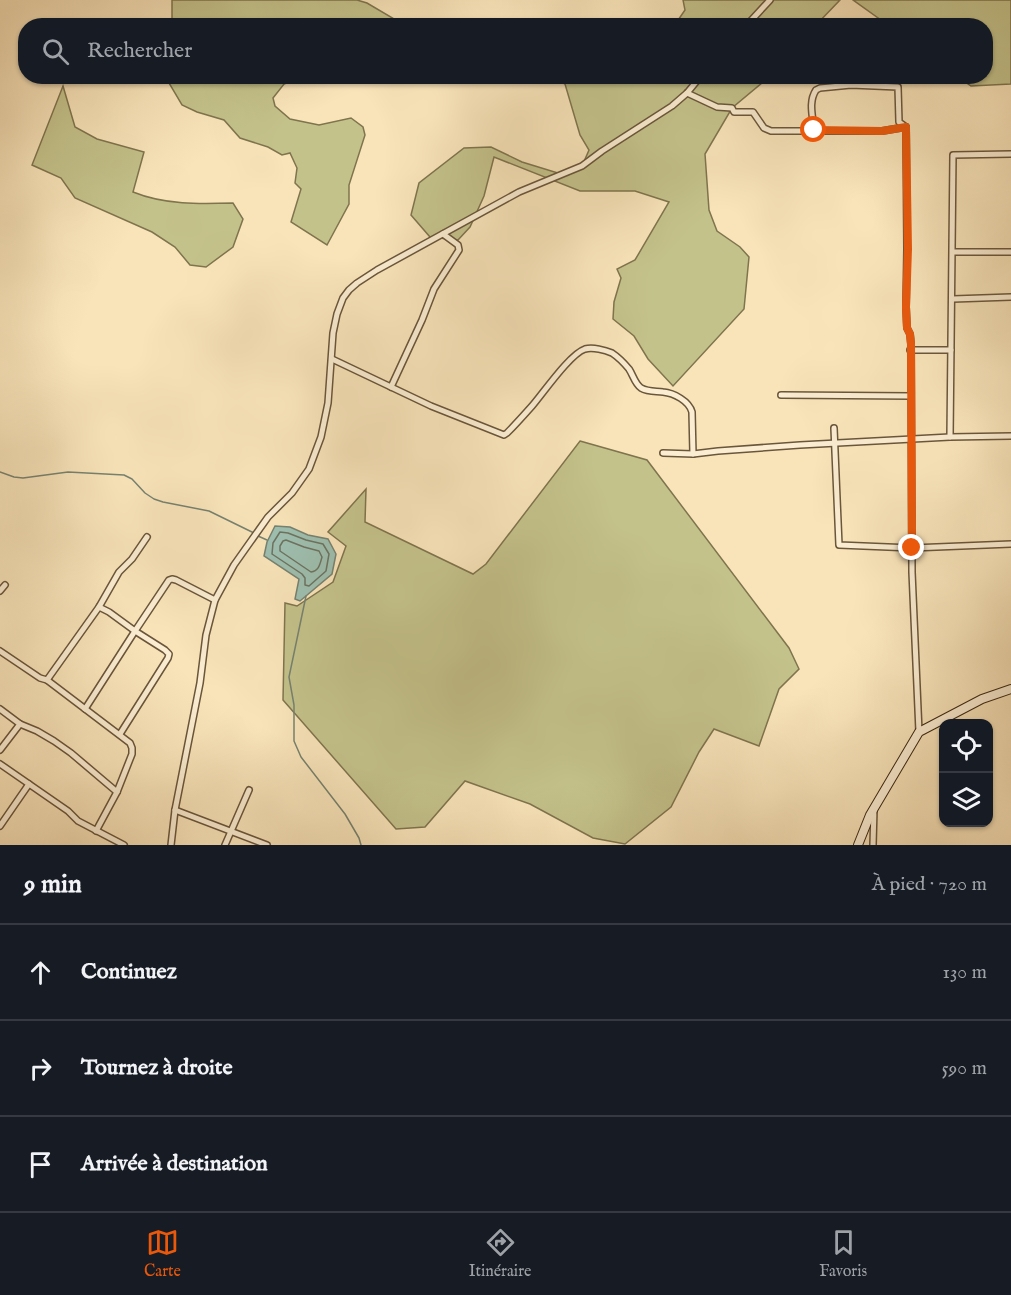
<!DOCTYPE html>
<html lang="fr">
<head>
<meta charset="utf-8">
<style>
  body { margin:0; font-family:"IM FELL English",serif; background:#242831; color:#f1f3f6 }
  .controls { position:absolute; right:18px; bottom:18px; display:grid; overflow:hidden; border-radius:12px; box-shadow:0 2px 4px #0004 }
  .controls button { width:54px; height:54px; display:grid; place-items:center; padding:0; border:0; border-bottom:2px solid #363941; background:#171b24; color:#f1f3f6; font:30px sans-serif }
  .stop { position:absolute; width:18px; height:18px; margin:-14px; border:4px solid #ea580c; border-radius:50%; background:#fff }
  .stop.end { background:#ea580c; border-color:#fff; box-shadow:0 2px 6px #0008 }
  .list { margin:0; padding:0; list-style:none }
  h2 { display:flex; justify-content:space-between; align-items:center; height:78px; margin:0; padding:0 24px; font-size:26px }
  h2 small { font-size:20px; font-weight:400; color:#9ea1a6 }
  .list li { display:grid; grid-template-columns:39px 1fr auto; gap:18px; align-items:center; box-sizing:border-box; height:96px; padding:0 24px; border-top:2px solid #363941 }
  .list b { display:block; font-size:22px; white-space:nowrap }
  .list em { font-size:20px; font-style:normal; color:#9ea1a6 }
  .icon { flex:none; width:33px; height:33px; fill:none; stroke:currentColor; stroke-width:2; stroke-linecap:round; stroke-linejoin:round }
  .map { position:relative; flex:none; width:1011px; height:845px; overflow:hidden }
  .search { position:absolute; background:#171b24; box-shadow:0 2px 4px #0004; left:18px; right:18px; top:18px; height:66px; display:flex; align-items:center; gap:15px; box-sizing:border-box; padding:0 21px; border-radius:24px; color:#9ea1a6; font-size:22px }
  .sheet { height:366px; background:#171b24 }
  nav { display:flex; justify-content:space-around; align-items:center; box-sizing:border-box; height:84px; border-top:2px solid #363941; background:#171b24; font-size:16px; color:#9ea1a6 }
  nav a { display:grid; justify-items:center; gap:3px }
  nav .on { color:#ea580c }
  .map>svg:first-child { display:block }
  .green { fill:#c4c28b; stroke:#7f744e; stroke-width:1.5 }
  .water { fill:#9ebfb0; stroke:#768270; stroke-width:1.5 }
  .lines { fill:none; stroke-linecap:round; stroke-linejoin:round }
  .shore { stroke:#6c7360; stroke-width:1.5 }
  .stream { stroke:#768270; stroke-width:1.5 }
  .street-casing { stroke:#6a563b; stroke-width:8 }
  .secondary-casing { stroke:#3a2711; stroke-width:10 }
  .street { stroke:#fbedd2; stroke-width:5 }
  .secondary { stroke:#fbedd2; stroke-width:8 }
  .route { stroke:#ea580c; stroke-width:8 }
</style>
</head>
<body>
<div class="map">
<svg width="1011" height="845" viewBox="0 0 1011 845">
  <rect width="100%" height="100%" fill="#f9e4ba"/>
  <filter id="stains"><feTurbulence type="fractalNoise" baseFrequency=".00333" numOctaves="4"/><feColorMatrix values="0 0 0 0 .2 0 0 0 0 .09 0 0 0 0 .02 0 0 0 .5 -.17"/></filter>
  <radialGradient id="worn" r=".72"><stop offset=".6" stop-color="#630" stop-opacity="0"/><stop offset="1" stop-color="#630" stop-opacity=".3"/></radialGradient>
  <g class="green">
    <path d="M172 0H357L367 3 396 20 394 26 172 25Z"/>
    <path d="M683 0H840L816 25 674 26 685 10Z"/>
    <path d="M853 0H1011V84L971 86 958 77 986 76V26L888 25Z"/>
    <path d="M167 77H300L284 84 273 98 275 106 290 119 319 125 351 118 363 127 365 135 349 185V204L327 245 291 222 301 189 295 183 297 168 290 153 282 155 268 147 240 138 224 120 197 112 182 105 169 83Z"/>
    <path d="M554 77H769L732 108 705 154 709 210 717 231 740 247 749 257 744 309 673 386 648 359 634 336 613 319 614 302 621 278 617 269 635 260 669 202 635 191H580L494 157 484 196 470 227 458 240 430 237 411 215 419 183 464 148 491 147 522 162 561 174 582 166 589 150 580 135 565 84Z"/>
    <path d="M63 86 75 127 97 139 144 152 133 192C165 205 199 204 233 203L243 219 233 247 206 267 190 265 175 247 152 232 75 198 61 178 32 165Z"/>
    <path d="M580 441 647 460 789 648 799 669 779 689 759 746 714 729 699 752 671 807 625 844 593 838 530 804 465 781 425 827 396 829 283 700 285 603 297 606 333 582 346 546 328 532 366 489 365 522 473 574 486 564Z"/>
  </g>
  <path class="water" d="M275 526 290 527 308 535 328 539 336 554 332 574 300 601 295 599 299 579 264 556 267 542Z"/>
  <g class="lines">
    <g class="shore">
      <path d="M280 532 288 533 306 540 323 544 329 554 326 571 309 586 305 585V578L302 574 272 554 273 543Z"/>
      <path d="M286 540 304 547 319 551 322 557C320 564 319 571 311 572L280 551V546L283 541Z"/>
    </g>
    <g class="stream">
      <path d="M0 472 14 477 23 478 68 472 124 475 132 479 145 493 154 499 163 502 209 511 254 533"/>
      <path d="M258 536 267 540"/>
      <path d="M306 596 289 677 294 705V741L301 757 345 814 359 838 361 845"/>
    </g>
    <g class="street-casing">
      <g id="street">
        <path d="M746 26 770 0"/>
        <path d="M687 93 717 107 732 108 734 112H753L764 128 771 131H882L906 127"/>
        <path d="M814 130C813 117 808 102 816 90L820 88 851 85 898 87 899 122 906 127 907 249 906 307 907 328 910 334 911 344 912 572 919 732"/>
        <path d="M953 252H1011"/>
        <path d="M953 299 1011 297"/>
        <path d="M910 350H951"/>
        <path d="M332 359 431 406 504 435 507 433C516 424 524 415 532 406 544 392 570 354 585 349 593 347 605 350 612 353 618 357 624 363 629 369 633 375 635 384 641 388 648 392 656 391 663 392 674 393 689 401 692 412L693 454"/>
        <path d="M391 387 422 320 434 289 459 250 458 245 443 234"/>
        <path d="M781 395 911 396"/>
        <path d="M834 428 839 545 912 548 1011 544"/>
        <path d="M950 437 953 155 1011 154"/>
        <path d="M663 453 693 454 718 451 800 445 950 437 1011 436"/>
        <path d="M0 591 5 585"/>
        <path d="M0 651 40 678 47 680 130 743 132 748V754L117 792 96 831"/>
        <path d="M47 680 99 607 119 572 132 559 147 537"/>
        <path d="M0 709 20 724 37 731 54 741 71 753 117 792"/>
        <path d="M85 709 135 631 109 612 99 607"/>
        <path d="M120 734 168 658 169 654 165 650 135 631 169 580 172 579 176 580 215 600"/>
        <path d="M0 750 20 724"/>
        <path d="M0 764 68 811 78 821 124 845"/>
        <path d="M175 810 267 845"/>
        <path d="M0 826 29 784"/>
        <path d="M171 845 175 810 200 683 206 635 215 600 234 565 268 517 292 493 309 469 321 437 328 403 333 333 337 314 343 298 349 290 357 283 377 270 519 192 582 166 602 151 672 106 687 93 701 76"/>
        <path d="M225 845 249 790"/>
        <path d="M873 845 874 809"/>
      </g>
    </g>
    <g class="secondary-casing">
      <path id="secondary" d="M858 845 870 815 919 732 982 699 1011 689"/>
    </g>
    <use href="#street" class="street"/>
    <use href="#secondary" class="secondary"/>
  </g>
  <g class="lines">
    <path class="route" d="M814 130 882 131 906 127 908 249 906 307 907 328 910 334 911 344 912 548"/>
  </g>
  <rect width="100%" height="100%" filter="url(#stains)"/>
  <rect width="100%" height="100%" fill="url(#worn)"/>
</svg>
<div class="controls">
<button><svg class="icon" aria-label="locate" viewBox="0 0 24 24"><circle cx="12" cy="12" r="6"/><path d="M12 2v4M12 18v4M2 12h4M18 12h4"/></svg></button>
<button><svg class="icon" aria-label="layers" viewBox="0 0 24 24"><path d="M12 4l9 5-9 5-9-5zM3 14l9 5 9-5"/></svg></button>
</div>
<div class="stop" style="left:814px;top:130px"></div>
<div class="stop end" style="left:912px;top:548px"></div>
<div class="search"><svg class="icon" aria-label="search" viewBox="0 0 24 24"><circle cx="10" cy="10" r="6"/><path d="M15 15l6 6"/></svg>Rechercher</div>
</div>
<section class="sheet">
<h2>9 min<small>À pied · 720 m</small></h2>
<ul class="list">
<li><svg class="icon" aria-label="ahead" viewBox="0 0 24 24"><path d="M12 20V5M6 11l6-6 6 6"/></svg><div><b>Continuez</b></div><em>130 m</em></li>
<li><svg class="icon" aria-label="right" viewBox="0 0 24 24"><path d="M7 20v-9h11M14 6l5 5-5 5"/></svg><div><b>Tournez à droite</b></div><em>590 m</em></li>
<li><svg class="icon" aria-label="arrive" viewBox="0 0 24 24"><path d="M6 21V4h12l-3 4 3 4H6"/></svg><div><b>Arrivée à destination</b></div></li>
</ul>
</section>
<nav>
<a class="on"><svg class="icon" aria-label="map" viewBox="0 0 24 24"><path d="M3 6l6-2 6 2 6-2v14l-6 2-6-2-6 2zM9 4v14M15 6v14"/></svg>Carte</a>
<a><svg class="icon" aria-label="directions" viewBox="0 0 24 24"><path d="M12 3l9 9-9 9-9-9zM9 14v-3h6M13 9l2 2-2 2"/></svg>Itinéraire</a>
<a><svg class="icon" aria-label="saved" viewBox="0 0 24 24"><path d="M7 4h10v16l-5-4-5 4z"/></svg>Favoris</a>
</nav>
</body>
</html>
